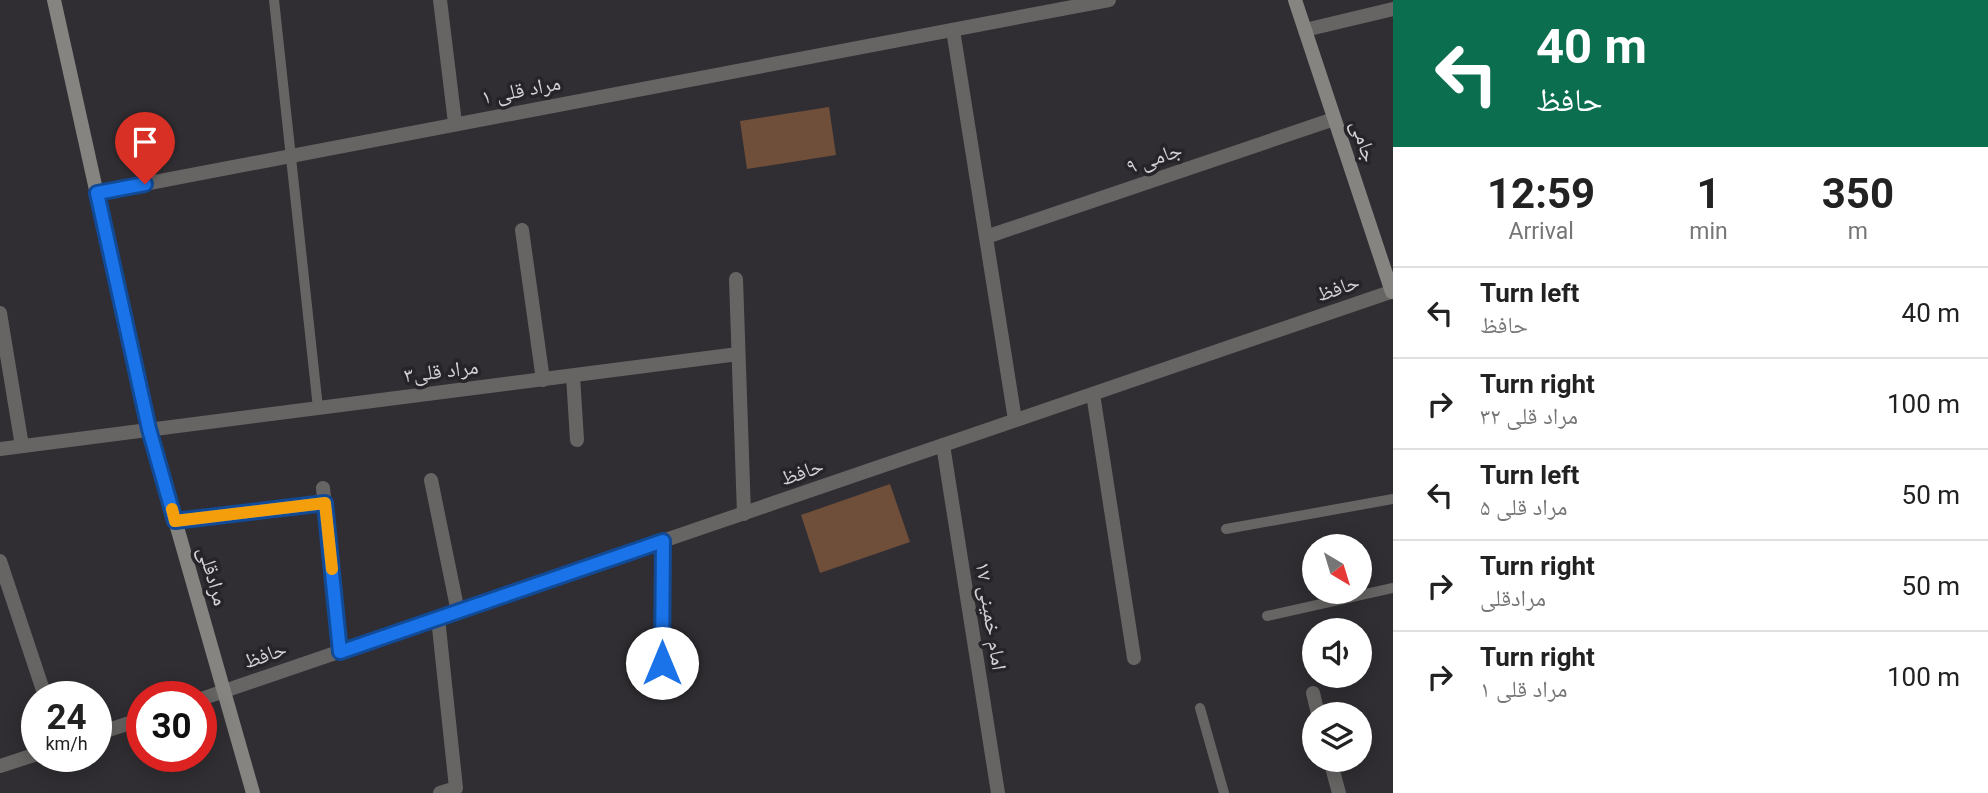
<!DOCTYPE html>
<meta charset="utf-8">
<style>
:root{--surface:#fff;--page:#f2f2f2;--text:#222;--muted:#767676;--line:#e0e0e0}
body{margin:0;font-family:Roboto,"Noto Naskh Arabic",sans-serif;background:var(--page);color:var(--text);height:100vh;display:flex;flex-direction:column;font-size:26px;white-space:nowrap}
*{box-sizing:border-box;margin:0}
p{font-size:23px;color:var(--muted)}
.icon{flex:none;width:38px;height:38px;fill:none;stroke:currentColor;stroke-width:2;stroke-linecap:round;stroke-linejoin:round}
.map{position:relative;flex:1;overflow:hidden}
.sheet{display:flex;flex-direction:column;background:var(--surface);width:595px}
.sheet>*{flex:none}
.top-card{background:#0b6e4f;color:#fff;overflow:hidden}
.needle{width:46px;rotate:142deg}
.fabs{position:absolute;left:1302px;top:534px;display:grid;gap:14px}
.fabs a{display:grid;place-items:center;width:70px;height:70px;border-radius:50%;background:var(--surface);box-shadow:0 4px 18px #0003;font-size:35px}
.speed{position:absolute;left:21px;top:681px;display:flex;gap:14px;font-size:35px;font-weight:700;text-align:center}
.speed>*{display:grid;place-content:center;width:91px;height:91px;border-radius:50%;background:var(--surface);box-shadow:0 4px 18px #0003;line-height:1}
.speed small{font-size:18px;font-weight:400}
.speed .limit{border:10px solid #d22;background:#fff;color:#111}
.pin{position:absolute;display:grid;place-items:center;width:60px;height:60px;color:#fff;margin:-72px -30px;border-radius:50% 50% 50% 0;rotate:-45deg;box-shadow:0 0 7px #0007}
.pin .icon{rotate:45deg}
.me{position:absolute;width:77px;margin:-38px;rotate:0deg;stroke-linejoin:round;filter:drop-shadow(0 0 5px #0008)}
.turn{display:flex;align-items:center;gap:24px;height:147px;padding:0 28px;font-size:32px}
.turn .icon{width:91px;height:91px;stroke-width:2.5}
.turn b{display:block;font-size:49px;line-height:60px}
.eta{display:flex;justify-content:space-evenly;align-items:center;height:119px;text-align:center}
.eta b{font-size:42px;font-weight:700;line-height:49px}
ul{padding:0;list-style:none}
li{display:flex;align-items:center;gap:21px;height:91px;padding:0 28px;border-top:2px solid var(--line)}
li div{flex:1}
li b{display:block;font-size:26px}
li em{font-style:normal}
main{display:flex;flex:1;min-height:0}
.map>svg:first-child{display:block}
.building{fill:#6f4e3a}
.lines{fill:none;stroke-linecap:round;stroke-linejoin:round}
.lane{stroke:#676564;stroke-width:10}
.street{stroke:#676564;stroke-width:14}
.secondary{stroke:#868481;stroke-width:14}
.route-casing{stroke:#114b97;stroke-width:18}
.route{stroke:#1a73e8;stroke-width:12}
.slow{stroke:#f59e0b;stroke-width:12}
.labels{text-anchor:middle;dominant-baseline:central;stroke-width:7;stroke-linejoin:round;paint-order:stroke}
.street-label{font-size:21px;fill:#d3d2d5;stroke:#262428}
</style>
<main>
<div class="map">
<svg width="1393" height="793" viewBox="0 0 1393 793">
<rect width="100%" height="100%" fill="#302e32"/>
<!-- building -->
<g class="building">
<polygon points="829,107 836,155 747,169 740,121"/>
<polygon points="890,484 910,542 820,573 801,515"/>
</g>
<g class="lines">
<!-- lane -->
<g class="lane">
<polyline points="274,0 318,408"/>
<polyline points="1226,529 1393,499"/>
<polyline points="1267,616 1393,588"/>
<polyline points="1200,708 1224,793"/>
</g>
<!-- street -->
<g class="street">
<polyline points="440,0 455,123"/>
<polyline points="953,30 1015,420"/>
<polyline points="1305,30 1393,9"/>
<polyline points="97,193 1109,0"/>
<polyline points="522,230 543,380"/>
<polyline points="986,237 1334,119"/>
<polyline points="736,279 744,514"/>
<polyline points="0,313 22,446"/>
<polyline points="573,376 577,440"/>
<polyline points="1093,394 1134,658"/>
<polyline points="943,445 998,793"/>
<polyline points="0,449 738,354"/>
<polyline points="431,480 458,612"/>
<polyline points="323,488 340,652"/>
<polyline points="175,521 325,503"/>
<polyline points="0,561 45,696"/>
<polyline points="438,618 456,788 440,793"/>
<polyline points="662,687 663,541"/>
<polyline points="1313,693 1318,714"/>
<polyline points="201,699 1393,291"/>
<polyline points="96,734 142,719"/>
<polyline points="1330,760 1339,793"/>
<polyline points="0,766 37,754"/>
</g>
<!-- secondary -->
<g class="secondary">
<polyline points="54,0 149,429 253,793"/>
<polyline points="1295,0 1392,292"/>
</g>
</g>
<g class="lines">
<defs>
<polyline id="route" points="145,184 97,193 149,429 175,521 325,503 340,652 663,541 662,663"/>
</defs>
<!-- route casing -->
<use href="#route" class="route-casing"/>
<!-- route -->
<use href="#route" class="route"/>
<!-- slow -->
<polyline class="slow" points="172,509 175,521 325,503 332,569"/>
</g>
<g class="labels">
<!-- street labels -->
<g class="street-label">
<text transform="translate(521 90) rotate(-11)">مراد قلی ۱</text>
<text transform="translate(1364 141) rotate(72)">جامی</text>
<text transform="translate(1154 158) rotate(-19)">جامی ۹</text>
<text transform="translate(1338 288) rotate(-19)">حافظ</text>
<text transform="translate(441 371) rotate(-7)">مراد قلی۳</text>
<text transform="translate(802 472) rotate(-19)">حافظ</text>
<text transform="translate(213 576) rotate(74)">مرادقلی</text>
<text transform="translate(991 616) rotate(81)">امام خمینی ۱۷</text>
<text transform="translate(265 655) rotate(-19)">حافظ</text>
</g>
</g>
</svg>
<div class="fabs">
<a><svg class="needle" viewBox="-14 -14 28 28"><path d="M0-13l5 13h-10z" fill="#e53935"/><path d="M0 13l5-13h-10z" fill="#767676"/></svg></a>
<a><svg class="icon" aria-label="sound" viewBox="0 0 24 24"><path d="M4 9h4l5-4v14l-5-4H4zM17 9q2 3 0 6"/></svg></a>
<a><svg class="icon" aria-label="layers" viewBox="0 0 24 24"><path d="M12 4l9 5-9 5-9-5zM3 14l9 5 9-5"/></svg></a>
</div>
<div class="speed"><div>24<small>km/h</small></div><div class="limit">30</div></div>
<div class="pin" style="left:145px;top:184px;background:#d93025"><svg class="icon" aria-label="arrive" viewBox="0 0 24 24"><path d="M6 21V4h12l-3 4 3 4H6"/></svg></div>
<svg class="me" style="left:662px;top:663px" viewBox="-20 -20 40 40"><circle r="19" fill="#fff"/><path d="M0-13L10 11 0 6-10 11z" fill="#1a73e8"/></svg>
</div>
<section class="sheet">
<div class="top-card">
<div class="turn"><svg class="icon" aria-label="left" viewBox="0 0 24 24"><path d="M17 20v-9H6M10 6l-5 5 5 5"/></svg><div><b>40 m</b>حافظ</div></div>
</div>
<div class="eta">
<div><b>12:59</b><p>Arrival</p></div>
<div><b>1</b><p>min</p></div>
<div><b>350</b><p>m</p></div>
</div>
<ul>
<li><svg class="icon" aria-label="left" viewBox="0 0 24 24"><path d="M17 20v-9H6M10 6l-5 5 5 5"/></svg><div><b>Turn left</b><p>حافظ</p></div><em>40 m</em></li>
<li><svg class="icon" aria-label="right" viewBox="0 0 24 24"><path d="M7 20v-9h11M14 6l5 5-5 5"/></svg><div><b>Turn right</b><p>مراد قلی ۳۲</p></div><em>100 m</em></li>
<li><svg class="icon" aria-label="left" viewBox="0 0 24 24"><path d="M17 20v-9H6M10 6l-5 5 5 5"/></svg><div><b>Turn left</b><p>مراد قلی ۵</p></div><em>50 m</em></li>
<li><svg class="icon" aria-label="right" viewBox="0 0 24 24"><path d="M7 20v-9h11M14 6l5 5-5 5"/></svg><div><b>Turn right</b><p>مرادقلی</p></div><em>50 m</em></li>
<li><svg class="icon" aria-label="right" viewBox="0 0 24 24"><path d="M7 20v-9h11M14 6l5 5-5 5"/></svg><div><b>Turn right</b><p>مراد قلی ۱</p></div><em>100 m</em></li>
</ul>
</section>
</main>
